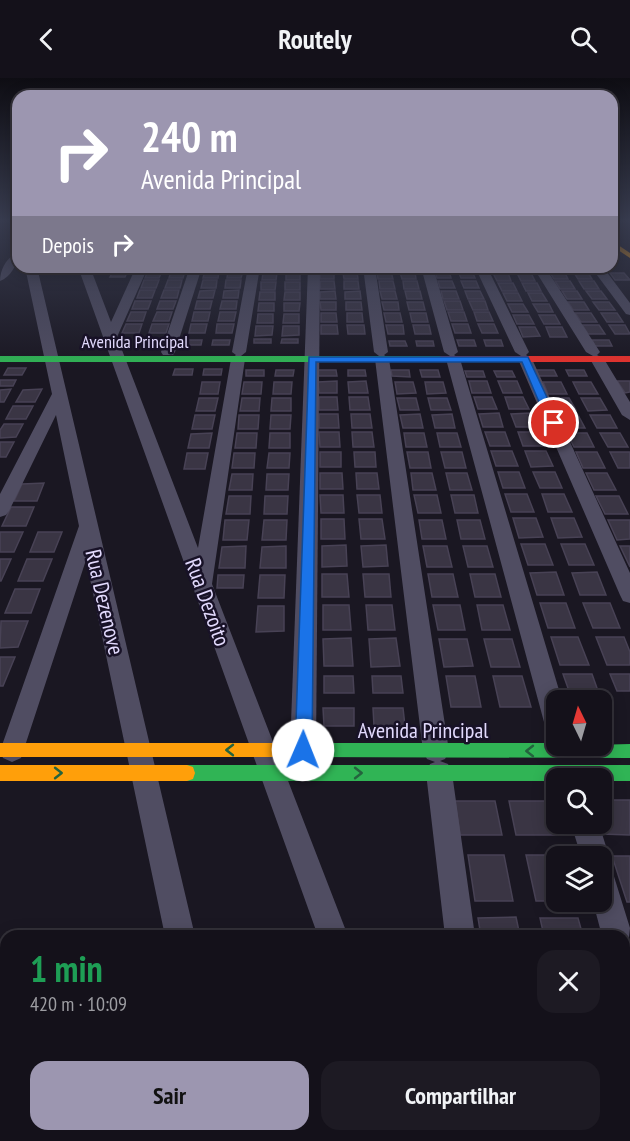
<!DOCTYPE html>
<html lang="pt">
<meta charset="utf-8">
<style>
:root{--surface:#14111a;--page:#1d1a23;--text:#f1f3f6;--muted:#9d9da2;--line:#333139;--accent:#9c96b0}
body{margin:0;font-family:"PT Sans Narrow",sans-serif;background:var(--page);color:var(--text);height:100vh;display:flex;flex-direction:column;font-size:22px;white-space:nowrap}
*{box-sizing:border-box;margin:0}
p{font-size:20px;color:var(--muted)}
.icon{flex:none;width:33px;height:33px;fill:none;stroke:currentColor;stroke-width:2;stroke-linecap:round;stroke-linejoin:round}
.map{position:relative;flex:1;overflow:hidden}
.drawer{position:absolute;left:0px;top:852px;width:630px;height:212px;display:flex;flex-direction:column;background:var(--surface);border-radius:18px 18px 0 0;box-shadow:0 3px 15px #0003,0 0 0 2px var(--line)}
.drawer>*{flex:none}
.banner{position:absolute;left:12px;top:12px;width:606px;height:183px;border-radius:18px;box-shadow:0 3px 15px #0003,0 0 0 2px var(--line);background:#9c96b0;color:#fff;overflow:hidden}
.needle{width:39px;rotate:355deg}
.controls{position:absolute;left:546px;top:612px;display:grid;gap:12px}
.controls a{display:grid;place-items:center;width:66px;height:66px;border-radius:12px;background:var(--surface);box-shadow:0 3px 15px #0003,0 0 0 2px var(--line);font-size:30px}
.pin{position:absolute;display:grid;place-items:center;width:51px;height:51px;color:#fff;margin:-26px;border:3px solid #fff;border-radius:50%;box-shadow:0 2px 6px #0007}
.me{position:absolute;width:66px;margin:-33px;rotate:1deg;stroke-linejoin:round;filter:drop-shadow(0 0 4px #0008)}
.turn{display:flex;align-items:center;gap:21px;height:126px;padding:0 30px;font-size:27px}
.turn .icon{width:78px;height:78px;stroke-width:2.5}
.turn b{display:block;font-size:42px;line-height:51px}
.then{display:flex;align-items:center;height:57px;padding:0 30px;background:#0003;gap:12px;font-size:22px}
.round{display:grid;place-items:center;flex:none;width:63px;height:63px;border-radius:18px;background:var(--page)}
.overview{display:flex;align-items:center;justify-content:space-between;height:102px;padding:0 30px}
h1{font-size:36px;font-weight:600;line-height:45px;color:#1e9e55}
.primary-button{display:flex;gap:12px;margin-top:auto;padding:12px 30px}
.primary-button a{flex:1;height:69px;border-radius:18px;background:var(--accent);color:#111;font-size:24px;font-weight:600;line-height:69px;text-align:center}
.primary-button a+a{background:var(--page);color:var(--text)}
header{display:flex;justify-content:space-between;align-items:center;height:78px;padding:0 30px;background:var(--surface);font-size:27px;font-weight:600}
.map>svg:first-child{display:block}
.building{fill:#3a3544;stroke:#484255;stroke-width:1.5}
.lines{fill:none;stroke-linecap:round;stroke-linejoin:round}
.street{fill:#504d62;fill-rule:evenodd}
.fast{fill:#30b455;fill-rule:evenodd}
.slow{fill:#ff9f0a;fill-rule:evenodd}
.jam{fill:#e5322d;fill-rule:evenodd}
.oneway{stroke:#24633e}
.route{fill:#1a73e8;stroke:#114b97;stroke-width:1.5}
.labels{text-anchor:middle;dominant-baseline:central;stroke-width:5;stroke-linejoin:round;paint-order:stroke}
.far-street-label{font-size:18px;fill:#e2dafd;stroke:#181227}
.street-label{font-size:22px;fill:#e2dafd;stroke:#181227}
</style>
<header><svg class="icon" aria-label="back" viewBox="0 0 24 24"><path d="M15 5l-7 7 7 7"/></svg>Routely<svg class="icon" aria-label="search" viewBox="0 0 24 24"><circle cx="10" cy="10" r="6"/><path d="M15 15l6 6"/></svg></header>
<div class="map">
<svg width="630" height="1063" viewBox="0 0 630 1063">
<rect width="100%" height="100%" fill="#1a1722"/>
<!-- building -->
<g class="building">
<polygon points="114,192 128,192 125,199 110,199"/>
<polygon points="148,193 162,193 159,200 145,200"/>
<polygon points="171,193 185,193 183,200 169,200"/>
<polygon points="205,193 219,193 218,200 203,200"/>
<polygon points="228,193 243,193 241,200 227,200"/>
<polygon points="435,193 449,193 451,200 437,200"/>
<polygon points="458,193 472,193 475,200 461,200"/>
<polygon points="549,193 564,193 568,201 554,201"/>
<polygon points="573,193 587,193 592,201 578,201"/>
<rect x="320" y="194" width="14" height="7"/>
<polygon points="343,194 357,194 358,201 344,201"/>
<polygon points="377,194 391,194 393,201 378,201"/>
<polygon points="400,194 415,194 416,201 402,201"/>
<polygon points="263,195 277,195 276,202 262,202"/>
<rect x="286" y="195" width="14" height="7"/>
<polygon points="493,195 508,195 511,203 497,203"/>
<polygon points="517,195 531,195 535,203 521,203"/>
<polygon points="610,195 624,195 630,202 615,202"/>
<polygon points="144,202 159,202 156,210 141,210"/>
<polygon points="168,202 182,202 180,210 165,210"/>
<polygon points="203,202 217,202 216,210 201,210"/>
<polygon points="226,202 241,202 240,210 225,210"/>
<polygon points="320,203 334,203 335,211 320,211"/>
<polygon points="344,203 358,203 359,211 344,211"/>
<polygon points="379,203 393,203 395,211 380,211"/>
<polygon points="403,203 417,203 419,211 404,211"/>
<polygon points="438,203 452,203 455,210 440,210"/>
<polygon points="461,203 476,203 479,210 464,210"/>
<polygon points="555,203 570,203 575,211 560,211"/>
<polygon points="579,203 594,203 599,211 584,211"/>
<polygon points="261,204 276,204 275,212 261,212"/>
<rect x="285" y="204" width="15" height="8"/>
<polygon points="498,205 513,205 517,213 502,213"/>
<polygon points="522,205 537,205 541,213 526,213"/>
<polygon points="140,212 155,212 152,220 137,220"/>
<polygon points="164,212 179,212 177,220 161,220"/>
<polygon points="215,212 213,220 198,220 200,213"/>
<polygon points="239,212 238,220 223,220 224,213"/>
<polygon points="335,213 336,221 320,221 320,214"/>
<polygon points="360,213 361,221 345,221 345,214"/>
<polygon points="380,213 395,213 397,221 382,221"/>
<polygon points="405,213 420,213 422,221 407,221"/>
<polygon points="441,213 456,213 459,221 443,221"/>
<polygon points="465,213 480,213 484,221 468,221"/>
<polygon points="562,213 577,213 582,221 567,221"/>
<polygon points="586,213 601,213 607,221 592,221"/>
<polygon points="260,214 275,214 275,222 259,222"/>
<polygon points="285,214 300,214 300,222 284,222"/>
<polygon points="503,215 518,215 522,223 507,223"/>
<polygon points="528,215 542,215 547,223 532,223"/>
<polygon points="135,223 151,223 148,231 132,231"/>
<polygon points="160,223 176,223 173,231 157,231"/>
<polygon points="197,223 212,223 210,231 195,231"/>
<polygon points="222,223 237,223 236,231 220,231"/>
<polygon points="444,223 460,223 463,232 447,232"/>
<polygon points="469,223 485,223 488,232 473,232"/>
<polygon points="320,224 336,224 336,232 321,232"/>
<polygon points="346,224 361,224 362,232 346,232"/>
<polygon points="382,224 398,224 399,232 384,232"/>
<polygon points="407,224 423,224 425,232 409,232"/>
<polygon points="568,224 584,224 589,232 573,232"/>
<polygon points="593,224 609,224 615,232 599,232"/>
<polygon points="259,225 274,225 274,233 258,233"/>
<polygon points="284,225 300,225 299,233 284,233"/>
<polygon points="508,226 523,226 528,234 512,234"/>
<polygon points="533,226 549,226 553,234 538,234"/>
<polygon points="131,234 146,234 143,243 127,243"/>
<polygon points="157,234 172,234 169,243 153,243"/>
<polygon points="194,234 210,234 208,243 192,243"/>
<polygon points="220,234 236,234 234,243 218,243"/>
<polygon points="448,234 464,234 467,243 451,243"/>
<polygon points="474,234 489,234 493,243 477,243"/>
<polygon points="321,235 336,235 337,244 321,244"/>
<polygon points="347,235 362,235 363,244 347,244"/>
<polygon points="384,235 400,235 402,244 386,244"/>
<polygon points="410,235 426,235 428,244 412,244"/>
<polygon points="575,235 591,235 597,244 581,244"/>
<polygon points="601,235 617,235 623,244 607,244"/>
<polygon points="258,236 273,236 273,245 257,245"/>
<polygon points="284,236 299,236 299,245 283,245"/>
<polygon points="513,237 529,237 534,246 517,246"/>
<polygon points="539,237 555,237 560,246 544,246"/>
<polygon points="126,246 142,246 139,255 122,255"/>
<polygon points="152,246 169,246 166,255 149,255"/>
<polygon points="191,246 207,246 205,255 189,255"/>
<polygon points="217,246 234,246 232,255 216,255"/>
<polygon points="452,246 468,246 471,255 455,255"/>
<polygon points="478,246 494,246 498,255 482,255"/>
<polygon points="321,247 337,247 338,256 321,256"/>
<polygon points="347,247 364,247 365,256 348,256"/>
<polygon points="386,247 403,247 404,256 388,256"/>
<polygon points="413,247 429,247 431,256 415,256"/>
<polygon points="582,247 599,247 605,256 588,256"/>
<polygon points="609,247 625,247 630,256 615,256"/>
<polygon points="256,248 273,248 272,257 255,258"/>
<polygon points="283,248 299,248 299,257 282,258"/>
<polygon points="519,249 535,249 540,258 523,259"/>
<polygon points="546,249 562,249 567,259 550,259"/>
<polygon points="147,261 164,261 162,267 145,267"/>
<rect x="254" y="261" width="17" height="4"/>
<polygon points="282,261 298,261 298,265 281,265"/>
<polygon points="186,262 202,262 201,267 184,267"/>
<polygon points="213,262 230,262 229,267 212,267"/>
<polygon points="457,262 474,262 476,268 459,268"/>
<polygon points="484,262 501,262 503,268 486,268"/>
<polygon points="592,262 609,262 612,268 595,268"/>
<polygon points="389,263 405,263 407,268 390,268"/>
<polygon points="416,263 433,263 434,268 417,268"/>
<polygon points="8,290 26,290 22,297 4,297"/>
<polygon points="175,291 193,291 192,297 173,297"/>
<polygon points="204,291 222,291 221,297 203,297"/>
<rect x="246" y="292" width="18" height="6"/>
<polygon points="276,292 294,292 293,298 275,298"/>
<polygon points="318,292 336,292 337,298 318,298"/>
<polygon points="348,292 365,292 366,298 348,298"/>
<polygon points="391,292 409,292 410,299 392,298"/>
<polygon points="420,292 438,292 440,299 422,299"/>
<polygon points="536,292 554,292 557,298 539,298"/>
<polygon points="566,292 584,292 587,298 569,298"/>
<polygon points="465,293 483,293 485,299 467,299"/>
<polygon points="494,293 512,293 515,299 497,299"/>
<polygon points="0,302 16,302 13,308 0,308"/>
<polygon points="337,303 337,315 319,315 318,304"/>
<polygon points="366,303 368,315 349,315 348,304"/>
<polygon points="469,303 487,303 491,315 472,315"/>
<polygon points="498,303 517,303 522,315 503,315"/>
<polygon points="617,303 630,303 630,314 625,315"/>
<polygon points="202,304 220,304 218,316 200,316"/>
<polygon points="244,304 262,304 261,316 242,316"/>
<polygon points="274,304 292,304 291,316 273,316"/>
<polygon points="395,304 413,304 416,315 397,316"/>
<polygon points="425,304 443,304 446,315 427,316"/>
<polygon points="543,304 561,304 567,316 548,316"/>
<polygon points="573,304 591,304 598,316 579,316"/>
<polygon points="11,311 4,324 0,324 0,312"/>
<polygon points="42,311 35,324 16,324 23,312"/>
<polygon points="319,319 337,319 338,332 319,332"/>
<polygon points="349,319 368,319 370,332 350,332"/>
<polygon points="474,319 492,319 497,331 478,331"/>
<polygon points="505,319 523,319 529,331 509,331"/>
<polygon points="199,320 218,320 215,333 196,333"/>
<polygon points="242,320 260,320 259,333 240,333"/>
<polygon points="272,320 291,320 291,333 271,333"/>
<polygon points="397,320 416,320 419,332 400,332"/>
<polygon points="428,320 447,320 451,332 431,332"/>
<polygon points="550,320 569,320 576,332 556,333"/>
<polygon points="581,320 600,320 607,332 588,333"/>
<polygon points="13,328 33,328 26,341 6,341"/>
<polygon points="499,335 503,349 483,349 479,336"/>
<polygon points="530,335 536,349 516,349 511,336"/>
<polygon points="319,336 338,336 339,350 319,350"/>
<polygon points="351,336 370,336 372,350 352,350"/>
<polygon points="420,336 423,350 403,350 400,337"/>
<polygon points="452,336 455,350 435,350 432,337"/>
<polygon points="195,337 215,337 212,351 192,351"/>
<polygon points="239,337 259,337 258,351 238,351"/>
<polygon points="271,337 291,337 290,351 270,351"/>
<polygon points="558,337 578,337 585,350 565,350"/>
<polygon points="590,337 610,337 617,350 597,350"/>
<polygon points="4,346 23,346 16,359 0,360 0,352"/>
<polygon points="319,354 339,354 340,369 320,369"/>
<polygon points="352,354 372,354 374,369 353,369"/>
<polygon points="485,354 505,354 510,368 490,368"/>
<polygon points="518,354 538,354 544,368 523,368"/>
<polygon points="212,355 209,370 188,370 191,356"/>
<polygon points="237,355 257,355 256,370 235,370"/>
<polygon points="270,355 290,355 290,370 269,370"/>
<polygon points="404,355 424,355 427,369 406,369"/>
<polygon points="437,355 457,355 461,369 440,369"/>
<polygon points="567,355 587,355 594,369 574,369"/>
<polygon points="600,355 620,355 628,369 608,369"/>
<polygon points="0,364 14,364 6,379 0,379"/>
<polygon points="491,373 512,373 518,388 496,388"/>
<polygon points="525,373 546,373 553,388 531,389"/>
<rect x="320" y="374" width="21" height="15"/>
<polygon points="354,374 375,374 376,389 355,389"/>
<polygon points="407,374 428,374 431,390 410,390"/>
<polygon points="441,374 462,374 466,390 445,390"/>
<polygon points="576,374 597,374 605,390 583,390"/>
<polygon points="610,374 630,374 630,390 618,390"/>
<polygon points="187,375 208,375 205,391 184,391"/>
<polygon points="234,375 255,375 254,390 232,390"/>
<polygon points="269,375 290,375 289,390 267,390"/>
<polygon points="498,394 519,394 525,410 503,410"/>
<polygon points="533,394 555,394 562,410 540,410"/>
<polygon points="320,395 342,395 343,411 320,411"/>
<polygon points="356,395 377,395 379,411 357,411"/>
<polygon points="411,395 432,395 436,412 413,412"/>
<polygon points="446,395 467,395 472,412 450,412"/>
<polygon points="586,395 607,395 616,412 594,412"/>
<polygon points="232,396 253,396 252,412 229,412"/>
<polygon points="267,396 289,396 288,412 266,412"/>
<polygon points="44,405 37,423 14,423 22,406"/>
<polygon points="505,416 527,416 534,434 511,434"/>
<polygon points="542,416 564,416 572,434 548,434"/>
<polygon points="320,417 343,417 344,435 321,435"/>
<polygon points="357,417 380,417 382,435 359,435"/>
<polygon points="414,417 437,417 441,435 418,435"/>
<polygon points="451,417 474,417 478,435 455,435"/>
<polygon points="229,418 251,418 250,436 226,436"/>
<polygon points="265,418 288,418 287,436 264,436"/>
<polygon points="596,418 619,418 628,436 605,436"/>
<polygon points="11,429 34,429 26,448 2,448"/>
<polygon points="513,440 536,440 543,459 519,460"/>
<polygon points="551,440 574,440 582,459 558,460"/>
<polygon points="321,441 344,441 345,461 321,461"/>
<polygon points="359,441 382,441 385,461 361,461"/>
<polygon points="225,442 249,442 247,462 223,462"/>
<polygon points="264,442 287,442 286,462 262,462"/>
<polygon points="419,442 442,442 446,461 422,461"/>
<polygon points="457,442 480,442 485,461 461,461"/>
<polygon points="608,442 630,442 630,461 617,462"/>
<polygon points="0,454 23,454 14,474 0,474"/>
<polygon points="38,454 62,454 54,474 30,474"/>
<polygon points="521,466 545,466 553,487 528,487"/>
<polygon points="561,466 585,466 594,487 569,487"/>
<polygon points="346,467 347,488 322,489 322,468"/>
<polygon points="386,467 388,488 363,489 361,468"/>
<polygon points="246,468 245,490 219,490 222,469"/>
<polygon points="286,468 286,490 260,490 262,469"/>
<polygon points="423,468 447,468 452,489 427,489"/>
<polygon points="463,468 487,468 493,489 468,489"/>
<polygon points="620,468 630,468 630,489"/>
<polygon points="0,481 11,481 1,503 0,503"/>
<polygon points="27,481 52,481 43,503 18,503"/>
<polygon points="556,494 564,517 537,517 530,495"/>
<polygon points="597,494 606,517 580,517 572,495"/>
<polygon points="322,496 347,496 349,519 322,519"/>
<polygon points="363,496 389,496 391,519 365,519"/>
<polygon points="428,496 453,496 458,519 432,519"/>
<polygon points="470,496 495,496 501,519 475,519"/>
<polygon points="218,497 244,497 243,510 217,510"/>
<polygon points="260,497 285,497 284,520 258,520"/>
<polygon points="15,511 40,511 31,535 5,535"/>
<polygon points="540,525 566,525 575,550 548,550"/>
<polygon points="583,525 610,525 620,550 593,550"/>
<polygon points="323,527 349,527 351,552 323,552"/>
<polygon points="366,527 392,527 395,552 368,552"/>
<polygon points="433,527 460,527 465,552 438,552"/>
<polygon points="477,527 503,527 510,552 482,552"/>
<polygon points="258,528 284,528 284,553 256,554"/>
<polygon points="1,543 28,543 18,569 0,570"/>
<polygon points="551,559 578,559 589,587 560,587"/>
<polygon points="596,559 624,559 630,574 630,587 607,587"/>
<polygon points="351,560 353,588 324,588 323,561"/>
<polygon points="396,560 400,588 371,589 369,561"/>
<polygon points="439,561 467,561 473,588 444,589"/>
<polygon points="484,561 512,561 520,589 491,589"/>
<polygon points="0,579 15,579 3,608 0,608"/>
<polygon points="563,596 592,596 598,613 569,613"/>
<polygon points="610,596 630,596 630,613 617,613"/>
<polygon points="324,598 353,598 354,615 324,615"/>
<polygon points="372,598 401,598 403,615 373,615"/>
<polygon points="446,598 475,598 481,629 451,629"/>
<polygon points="493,598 522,598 531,629 500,629"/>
<polygon points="323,630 354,630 354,648 324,648"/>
<polygon points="373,630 403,630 405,648 374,648"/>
<polygon points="602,630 603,630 609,648 602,648"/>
<polygon points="602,722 630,722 630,757 601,756 597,746 602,746"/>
<polygon points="455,723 495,723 502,757 460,757"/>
<polygon points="509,723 549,723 558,757 516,757"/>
<polygon points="468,777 504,777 513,823 475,823"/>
<polygon points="526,777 562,777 556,778 556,823 536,823"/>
<polygon points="612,778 630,778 630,824 627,824"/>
<polygon points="516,839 520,858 481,858 478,840"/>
<polygon points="540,840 578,840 583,858 544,858"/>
<polygon points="624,1015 630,1038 630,1061 590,1062 589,1058 624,1058"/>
<polygon points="514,1058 560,1058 561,1061 514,1062"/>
</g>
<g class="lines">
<!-- street -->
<g class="street">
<path d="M18 174C18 186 11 199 0 203 0 191 7 179 18 174Z"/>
<polygon points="25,189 37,189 195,858 165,858 86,482 21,680 12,684 3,680 0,673 79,448 56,337 9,433 6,437 0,439 0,416 52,316"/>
<polygon points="78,189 90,189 111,244 136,189 148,189 117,259 198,470 231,281 236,277 232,274 248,189 260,189 246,274 241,278 245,281 212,506 348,858 318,858"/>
<polygon points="190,189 202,189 175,274 173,277 163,277 161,274"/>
<polygon points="308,189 320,189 316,672 312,680 303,684 294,680 290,672"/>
<polygon points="363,189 375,189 388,274 384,277 389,281 449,673 445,681 440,683 448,686 452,695 475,858 445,858 426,695 430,686 435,684 427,681 423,673 375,281 379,278 374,274"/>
<polygon points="421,189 433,189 458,274 454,277 460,281 562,622 556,622 556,655 547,652 544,644 446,281 450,278 444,274"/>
<polygon points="475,189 487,189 529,274 526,277 532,281 630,495 630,525 623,523 620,517 518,281 521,278 515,274"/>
<polygon points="533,189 545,189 600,274 597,277 604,281 630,324 630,342 622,337 590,281 593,278 586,274"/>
<polygon points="591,189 603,189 630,225 630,237 626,236"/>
<polygon points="571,746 599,746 609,778 604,788 612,792 630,850 628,868 630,869 630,919 624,916 624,858 602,858 593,824 602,824 602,778 581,778"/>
<polygon points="207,1058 243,1058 244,1063 208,1063"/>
<polygon points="389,1058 425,1058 427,1063 391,1063"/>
<rect x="467" y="1058" width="36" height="5"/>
</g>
<!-- fast -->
<g class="fast">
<polygon points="0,278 441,278 445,281 441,284 0,284"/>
<polygon points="306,665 556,665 556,668 630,666 630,680 306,679 300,677 298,672 300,667"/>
<polygon points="187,687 630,687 630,703 602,703 602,700 556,700 556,703 187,703 181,701 179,695 181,689"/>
</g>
<!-- slow -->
<g class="slow">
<polygon points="612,163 630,175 630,180 612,168"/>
<polygon points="0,665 306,665 312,667 314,672 312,677 306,679 0,679"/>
<polygon points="0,687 187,687 193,689 195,695 193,701 187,703 0,703"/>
</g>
<!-- jam -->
<polygon class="jam" points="630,278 630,284 441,284 437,281 441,278"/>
</g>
<!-- one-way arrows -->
<defs><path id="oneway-chevron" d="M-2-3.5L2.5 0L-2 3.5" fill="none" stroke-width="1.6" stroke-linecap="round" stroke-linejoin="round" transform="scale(1.5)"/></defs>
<g class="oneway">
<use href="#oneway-chevron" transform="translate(230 672) rotate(-180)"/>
<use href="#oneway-chevron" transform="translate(530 673) rotate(-180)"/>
<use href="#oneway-chevron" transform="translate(58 695)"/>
<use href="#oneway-chevron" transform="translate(358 695)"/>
</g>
<!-- sky -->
<linearGradient id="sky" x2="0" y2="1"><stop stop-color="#0e0d13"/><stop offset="0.49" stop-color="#383c4f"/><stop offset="1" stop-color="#383c4f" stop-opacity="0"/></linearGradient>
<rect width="630" height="290" fill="url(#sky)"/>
<!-- route -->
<polygon class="route" points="309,279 528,279 559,345 554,348 548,345 522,284 316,284 312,672 309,678 303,680 298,678 295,672"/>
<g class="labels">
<!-- far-street labels -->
<g class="far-street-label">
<text x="135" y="263">Avenida Principal</text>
</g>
<!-- street labels -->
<g class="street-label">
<text transform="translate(105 524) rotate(77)">Rua Dezenove</text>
<text transform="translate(208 524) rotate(70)">Rua Dezoito</text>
<text x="423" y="652">Avenida Principal</text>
</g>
</g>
</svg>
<div class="controls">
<a><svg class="needle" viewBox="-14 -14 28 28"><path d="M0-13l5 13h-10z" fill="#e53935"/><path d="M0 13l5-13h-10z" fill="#9d9da2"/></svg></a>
<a><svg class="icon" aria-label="search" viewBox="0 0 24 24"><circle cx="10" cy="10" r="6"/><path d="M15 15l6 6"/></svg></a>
<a><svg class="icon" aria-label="layers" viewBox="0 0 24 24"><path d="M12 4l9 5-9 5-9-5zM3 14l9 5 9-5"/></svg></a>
</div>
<div class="pin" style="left:554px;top:345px;background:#d93025"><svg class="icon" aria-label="arrive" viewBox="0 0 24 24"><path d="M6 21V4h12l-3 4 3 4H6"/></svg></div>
<svg class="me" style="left:303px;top:672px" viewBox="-20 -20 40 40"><circle r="19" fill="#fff"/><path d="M0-13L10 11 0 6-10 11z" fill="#1a73e8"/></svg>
<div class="banner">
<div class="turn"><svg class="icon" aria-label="right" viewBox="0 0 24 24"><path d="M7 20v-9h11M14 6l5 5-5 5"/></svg><div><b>240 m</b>Avenida Principal</div></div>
<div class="then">Depois<svg class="icon" aria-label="right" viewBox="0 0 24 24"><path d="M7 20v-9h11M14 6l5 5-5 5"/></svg></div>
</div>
<section class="drawer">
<div class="overview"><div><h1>1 min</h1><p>420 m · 10:09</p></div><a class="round"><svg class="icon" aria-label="close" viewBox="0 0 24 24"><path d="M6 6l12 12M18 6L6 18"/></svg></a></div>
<div class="primary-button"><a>Sair</a><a>Compartilhar</a></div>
</section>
</div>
